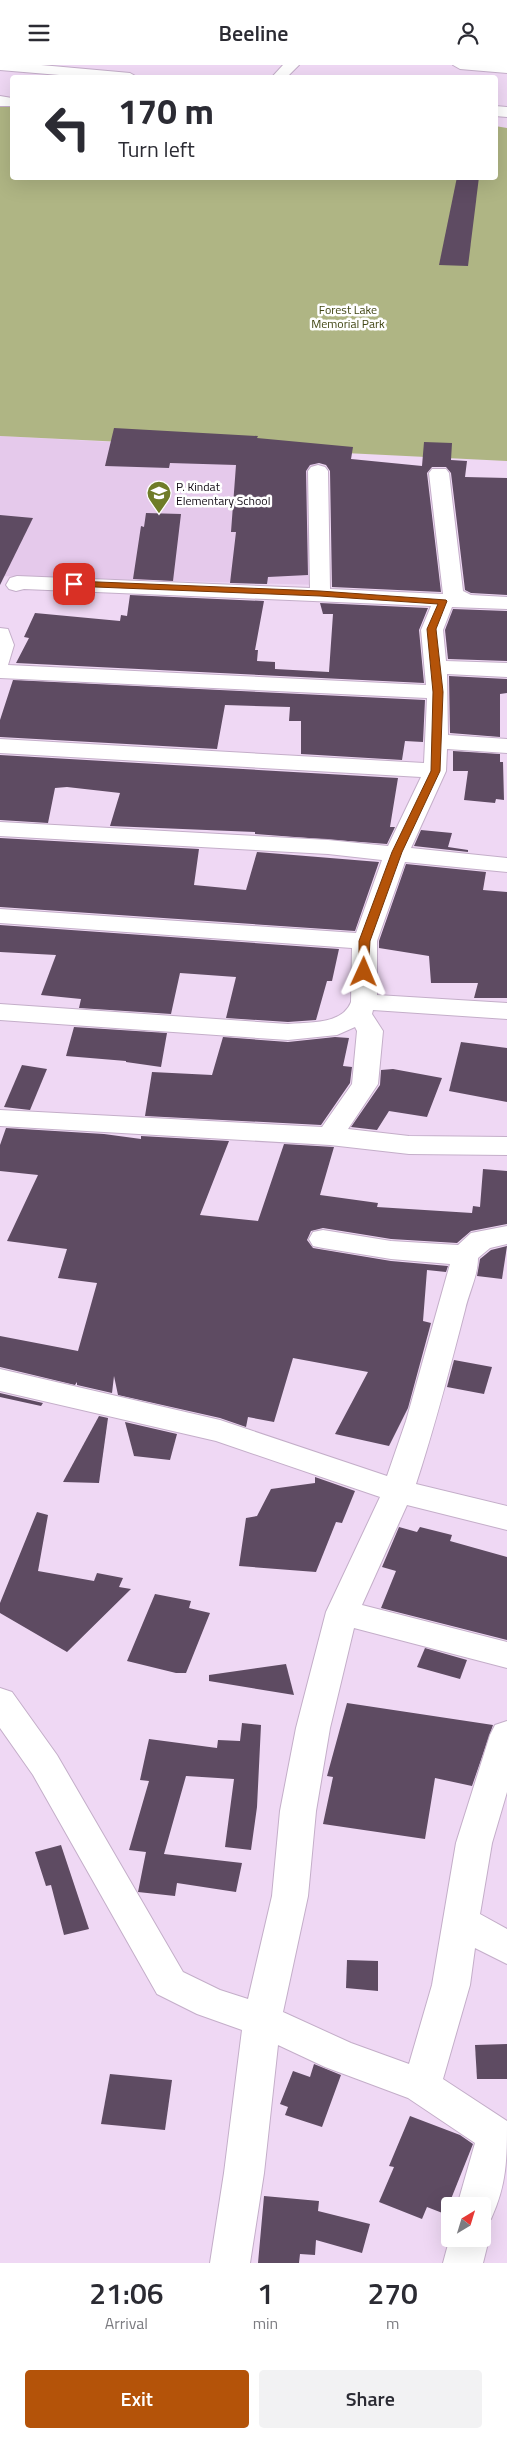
<!DOCTYPE html>
<style>
:root{--surface:#fff;--page:#f2f2f3;--text:#2b2b33;--muted:#7c7c81;--accent:#b45309}
body{margin:0;font-family:"Titillium Web",sans-serif;background:var(--page);color:var(--text);height:100vh;display:flex;flex-direction:column;font-size:19px;white-space:nowrap}
*{box-sizing:border-box;margin:0}
p{font-size:16px;color:var(--muted)}
.icon{flex:none;width:28px;height:28px;fill:none;stroke:currentColor;stroke-width:2;stroke-linecap:round;stroke-linejoin:round}
.map{position:relative;height:2198px;overflow:hidden}
.sheet{display:flex;flex-direction:column;background:var(--surface);flex:1}
.sheet>*{flex:none}
.banner{position:absolute;left:10px;top:10px;width:488px;height:105px;border-radius:5px;box-shadow:0 5px 20px #0002;background:#fff;color:var(--text);overflow:hidden}
.needle{width:32px;rotate:38deg}
.controls{position:absolute;left:441px;top:2132px;display:grid;gap:10px}
.controls a{display:grid;place-items:center;width:50px;height:50px;border-radius:5px;background:var(--surface);box-shadow:0 5px 20px #0002;font-size:25px}
.pin{position:absolute;display:grid;place-items:center;width:42px;height:42px;color:#fff;margin:-21px;border-radius:10px;box-shadow:0 2px 8px #0006}
.me{position:absolute;width:55px;margin:-28px;rotate:1deg;stroke-linejoin:round;filter:drop-shadow(0 0 4px #0008)}
.turn{display:flex;align-items:center;gap:18px;height:105px;padding:0 25px;font-size:22px}
.turn .icon{width:65px;height:65px;stroke-width:2.5}
.turn b{display:block;font-size:35px;line-height:42px}
.eta{display:flex;justify-content:space-evenly;align-items:center;height:85px;text-align:center}
.eta b{font-size:30px;font-weight:600;line-height:35px}
.action{display:flex;gap:10px;margin-top:auto;padding:10px 25px}
.action a{flex:1;height:58px;border-radius:5px;background:var(--accent);color:#fff;font-size:20px;font-weight:600;line-height:58px;text-align:center}
.action a+a{background:var(--page);color:var(--text)}
header{display:flex;justify-content:space-between;align-items:center;height:65px;padding:0 25px;background:var(--surface);font-size:22px;font-weight:600}
.map>svg:first-child{display:block}
.built{fill:#e5c9eb}
.green{fill:#afb584}
.building{fill:#5e4b62}
.lines{fill:none;stroke-linecap:round;stroke-linejoin:round}
.street-casing{stroke:#c4aec9;stroke-width:2}
.street{fill:#fff;fill-rule:evenodd}
.route{fill:#b45309;stroke:#753606}
.labels{text-anchor:middle;dominant-baseline:central;stroke-width:5;stroke-linejoin:round;paint-order:stroke}
.far-park-label{font-size:12px;fill:#424715;stroke:#fff}
.far-poi-label{font-size:12px;fill:#150d17;stroke:#fff;text-anchor:start}
</style>
<header><svg class="icon" aria-label="menu" viewBox="0 0 24 24"><path d="M4 6h16M4 12h16M4 18h16"/></svg>Beeline<svg class="icon" aria-label="person" viewBox="0 0 24 24"><circle cx="12" cy="8" r="4"/><path d="M4 21q1-7 8-7t8 7"/></svg></header>
<div class="map">
<svg width="507" height="2198" viewBox="0 0 507 2198">
<rect width="100%" height="100%" fill="#efd8f4"/>
<!-- built -->
<polygon class="built" points="0,371 316,388 320,520 0,511"/>
<!-- green -->
<polygon class="green" points="0,40 12,40 12,112 495,112 495,61 507,63 507,396 0,371"/>
<!-- building -->
<g class="building">
<polygon points="457,112 479,112 468,201 439,200"/>
<polygon points="114,363 258,371 257,373 353,382 351,394 422,401 424,377 452,378 451,395 467,396 465,412 507,413 507,530 471,528 465,525 451,408 446,402 432,402 427,408 441,527 332,522 330,406 326,400 319,398 310,400 306,406 308,510 268,512 267,519 230,518 236,467 231,467 236,400 170,398 169,403 105,401"/>
<polygon points="146,448 181,449 173,516 133,514 141,461 144,462"/>
<polygon points="0,450 33,453 0,520"/>
<polygon points="130,530 264,536 255,585 258,585 257,596 275,597 275,604 329,607 333,549 323,549 320,538 428,543 419,565 424,618 16,598 29,573 24,572 35,548 120,556 121,550 127,551"/>
<polygon points="453,544 507,546 507,596 448,594 445,565"/>
<polygon points="449,611 507,614 507,628 500,629 500,672 450,668"/>
<polygon points="13,615 425,635 423,677 405,676 402,695 301,689 301,656 289,656 290,642 225,640 217,684 0,672 0,655"/>
<polygon points="453,686 500,689 500,697 503,697 504,735 496,734 495,738 464,735 468,706 453,706"/>
<polygon points="0,690 398,713 390,762 395,762 387,779 255,769 255,767 110,761 120,728 67,722 55,723 48,758 0,755"/>
<polygon points="421,765 452,768 448,782 468,785 468,787 414,781"/>
<polygon points="0,773 199,784 194,820 246,825 257,787 379,797 355,866 0,842"/>
<polygon points="406,799 486,807 483,825 507,827 507,933 474,933 478,918 431,918 429,891 379,883 379,876"/>
<polygon points="0,860 339,884 332,916 327,916 316,955 288,957 226,953 236,912 180,908 171,949 79,943 81,934 41,930 56,890 0,887"/>
<polygon points="74,962 167,968 161,1002 126,997 126,996 66,991"/>
<polygon points="223,972 288,977 335,972 349,973 343,1001 352,1002 350,1018 321,1060 145,1051 152,1007 212,1010"/>
<polygon points="461,977 507,983 507,1037 449,1026"/>
<polygon points="22,1000 47,1004 30,1045 4,1042"/>
<polygon points="393,1004 442,1013 427,1052 389,1046 377,1065 351,1062 380,1020 381,1005"/>
<polygon points="6,1063 104,1069 141,1074 141,1071 229,1076 200,1150 258,1156 284,1079 334,1082 320,1130 378,1138 377,1142 472,1148 473,1141 480,1142 483,1104 507,1106 507,1159 471,1166 457,1178 391,1174 323,1163 311,1166 307,1175 313,1183 391,1196 448,1201 446,1207 427,1205 423,1256 431,1258 408,1343 389,1381 335,1369 368,1307 293,1293 274,1357 248,1352 246,1362 220,1353 118,1330 114,1311 112,1328 77,1320 77,1317 75,1320 0,1302 0,1271 78,1286 97,1218 58,1213 67,1184 7,1176 38,1110 0,1106 0,1080"/>
<polygon points="507,1181 502,1214 477,1211 480,1194 491,1185"/>
<polygon points="454,1295 492,1302 484,1329 447,1322"/>
<polygon points="0,1328 43,1338 41,1341 0,1332"/>
<polygon points="99,1351 108,1353 99,1418 63,1417"/>
<polygon points="125,1357 177,1369 170,1395 134,1391"/>
<polygon points="315,1412 355,1426 342,1458 336,1457 316,1507 239,1501 246,1453 257,1451 271,1424 315,1418"/>
<polygon points="37,1447 48,1450 38,1506 94,1516 97,1508 123,1513 119,1522 131,1524 67,1587 0,1548 0,1538"/>
<polygon points="399,1462 417,1467 420,1462 452,1470 450,1476 507,1492 507,1575 381,1543 396,1506 382,1502"/>
<polygon points="155,1529 191,1536 189,1543 210,1548 186,1608 176,1608 127,1596"/>
<polygon points="425,1583 467,1595 460,1614 417,1602"/>
<polygon points="286,1599 294,1630 209,1616 209,1610"/>
<polygon points="347,1638 493,1660 472,1721 435,1713 425,1774 323,1759 333,1712 327,1711"/>
<polygon points="242,1658 261,1660 257,1742 251,1785 225,1782 234,1714 186,1711 164,1789 242,1798 236,1827 177,1818 175,1831 138,1827 146,1787 129,1785 149,1716 140,1715 149,1674 217,1683 218,1675 240,1676"/>
<polygon points="61,1780 89,1864 64,1870 51,1820 46,1821 35,1787"/>
<polygon points="347,1895 378,1896 378,1926 346,1923"/>
<polygon points="507,1979 507,2014 477,2014 475,1980"/>
<polygon points="314,1999 341,2010 322,2062 285,2050 288,2042 280,2039 293,2006 310,2012"/>
<polygon points="110,2009 172,2015 165,2065 101,2059"/>
<polygon points="410,2051 460,2070 473,2079 445,2149 427,2142 422,2154 379,2137 394,2102 389,2101"/>
<polygon points="264,2131 319,2136 318,2146 370,2159 362,2188 316,2175 315,2190 300,2189 299,2198 258,2198"/>
</g>
<g class="lines">
<defs>
<g id="street">
<polygon points="0,0 41,0 130,8 137,12 83,12 0,5"/>
<polygon points="283,0 299,0 287,12 272,12"/>
<polygon points="453,0 507,0 507,8 460,4"/>
<polygon points="0,31 12,33 12,41 0,41"/>
<polygon points="495,41 507,42 507,52 495,51"/>
<path d="M318 400 325 402 328 406 330 524 443 529 429 408 432 404H446L449 408 463 526 471 530 507 532V544L452 542 443 565 446 596 507 598V612L447 609 448 670 507 674V688L447 684 446 706 411 783 507 793V807L405 797 377 876V930L507 938V954L373 945 372 949 383 966 378 1019 348 1064 409 1071 507 1072V1090L409 1089 330 1080 0 1061V1045L322 1062 352 1019 357 966 355 962 337 970 288 975 0 955V939L288 959C309 957 342 960 351 937L352 883 0 858V844L356 868 382 795 328 789 0 771V757L328 775 388 781 421 712 0 688V674L424 698 427 633 0 613V563L8 564 14 580 8 600 426 620 421 565 431 541 24 524 16 526 9 524 6 520 10 513 17 511 310 523 308 406 311 402Z"/>
<path d="M507 1161V1179L490 1183 478 1193C478 1211 469 1227 465 1245 450 1303 435 1361 416 1419L507 1441V1465L407 1440 362 1540 507 1577V1603L354 1563 330 1663 316 1746 308 1831 283 1947 351 1978 409 1999 432 1920 456 1778 490 1670 495 1660 507 1656V1727L492 1778 480 1849 507 1864V1899L475 1883 470 1920 443 2014 507 2056C507 2094 507 2119 491 2154L482 2157V2141H457L475 2078 408 2033 325 2002 278 1980 264 2108 250 2198H210L224 2108 242 1965 197 1949 157 1929 33 1710 0 1663V1623L12 1627 57 1690 183 1907 220 1925 248 1934 272 1831 280 1746 296 1663 326 1547 380 1432 216 1376 0 1326V1304L220 1355 387 1411 406 1356 450 1199 391 1194 323 1183 313 1181 309 1174 313 1167 323 1165 391 1176 458 1180 471 1168Z"/>
<polygon points="483,2161 489,2174 483,2198 443,2198 450,2172 450,2174 482,2174"/>
</g>
</defs>
<!-- street casing -->
<use href="#street" class="street-casing"/>
<!-- street -->
<use href="#street" class="street"/>
</g>
<!-- route -->
<polygon class="route" points="74,516 320,526 446,535 447,536 436,564 443,627 440,706 402,787 370,876 368,909 364,910 359,907 359,876 392,787 431,706 433,627 427,564 438,539 320,531 71,521 69,519"/>
<!-- icons -->
<defs>
<symbol id="school-pin" viewBox="-11 -11 22 30"><path d="M0 17L-7.5 6A9.5 9.5 0 1 1 7.5 6Z" fill="#6f7c28" stroke="#fff"/><path d="M0-5L7-2L0 1L-7-2ZM-4 1L0 2.5L4 1V4Q0 6-4 4Z" fill="#fff"/></symbol>
</defs>
<g fill-rule="evenodd">
<use href="#school-pin" x="145" y="414" width="28" height="38"/>
</g>
<g class="labels">
<!-- far-park labels -->
<g class="far-park-label">
<text x="348" y="244">Forest Lake<tspan x="348" dy="14">Memorial Park</tspan></text>
</g>
<!-- far-poi labels -->
<g class="far-poi-label">
<text x="176" y="421">P. Kindat<tspan x="176" dy="14">Elementary School</tspan></text>
</g>
</g>
</svg>
<div class="controls">
<a><svg class="needle" viewBox="-14 -14 28 28"><path d="M0-13l5 13h-10z" fill="#e53935"/><path d="M0 13l5-13h-10z" fill="#7c7c81"/></svg></a>
</div>
<div class="pin" style="left:74px;top:519px;background:#d93025"><svg class="icon" aria-label="arrive" viewBox="0 0 24 24"><path d="M6 21V4h12l-3 4 3 4H6"/></svg></div>
<svg class="me" style="left:364px;top:907px" viewBox="-20 -20 40 40"><path d="M0-17L14 15 0 8-14 15z" fill="#b45309" stroke="#fff" stroke-width="4"/></svg>
<div class="banner">
<div class="turn"><svg class="icon" aria-label="left" viewBox="0 0 24 24"><path d="M17 20v-9H6M10 6l-5 5 5 5"/></svg><div><b>170 m</b>Turn left</div></div>
</div>
</div>
<section class="sheet">
<div class="eta">
<div><b>21:06</b><p>Arrival</p></div>
<div><b>1</b><p>min</p></div>
<div><b>270</b><p>m</p></div>
</div>
<div class="action"><a>Exit</a><a>Share</a></div>
</section>
